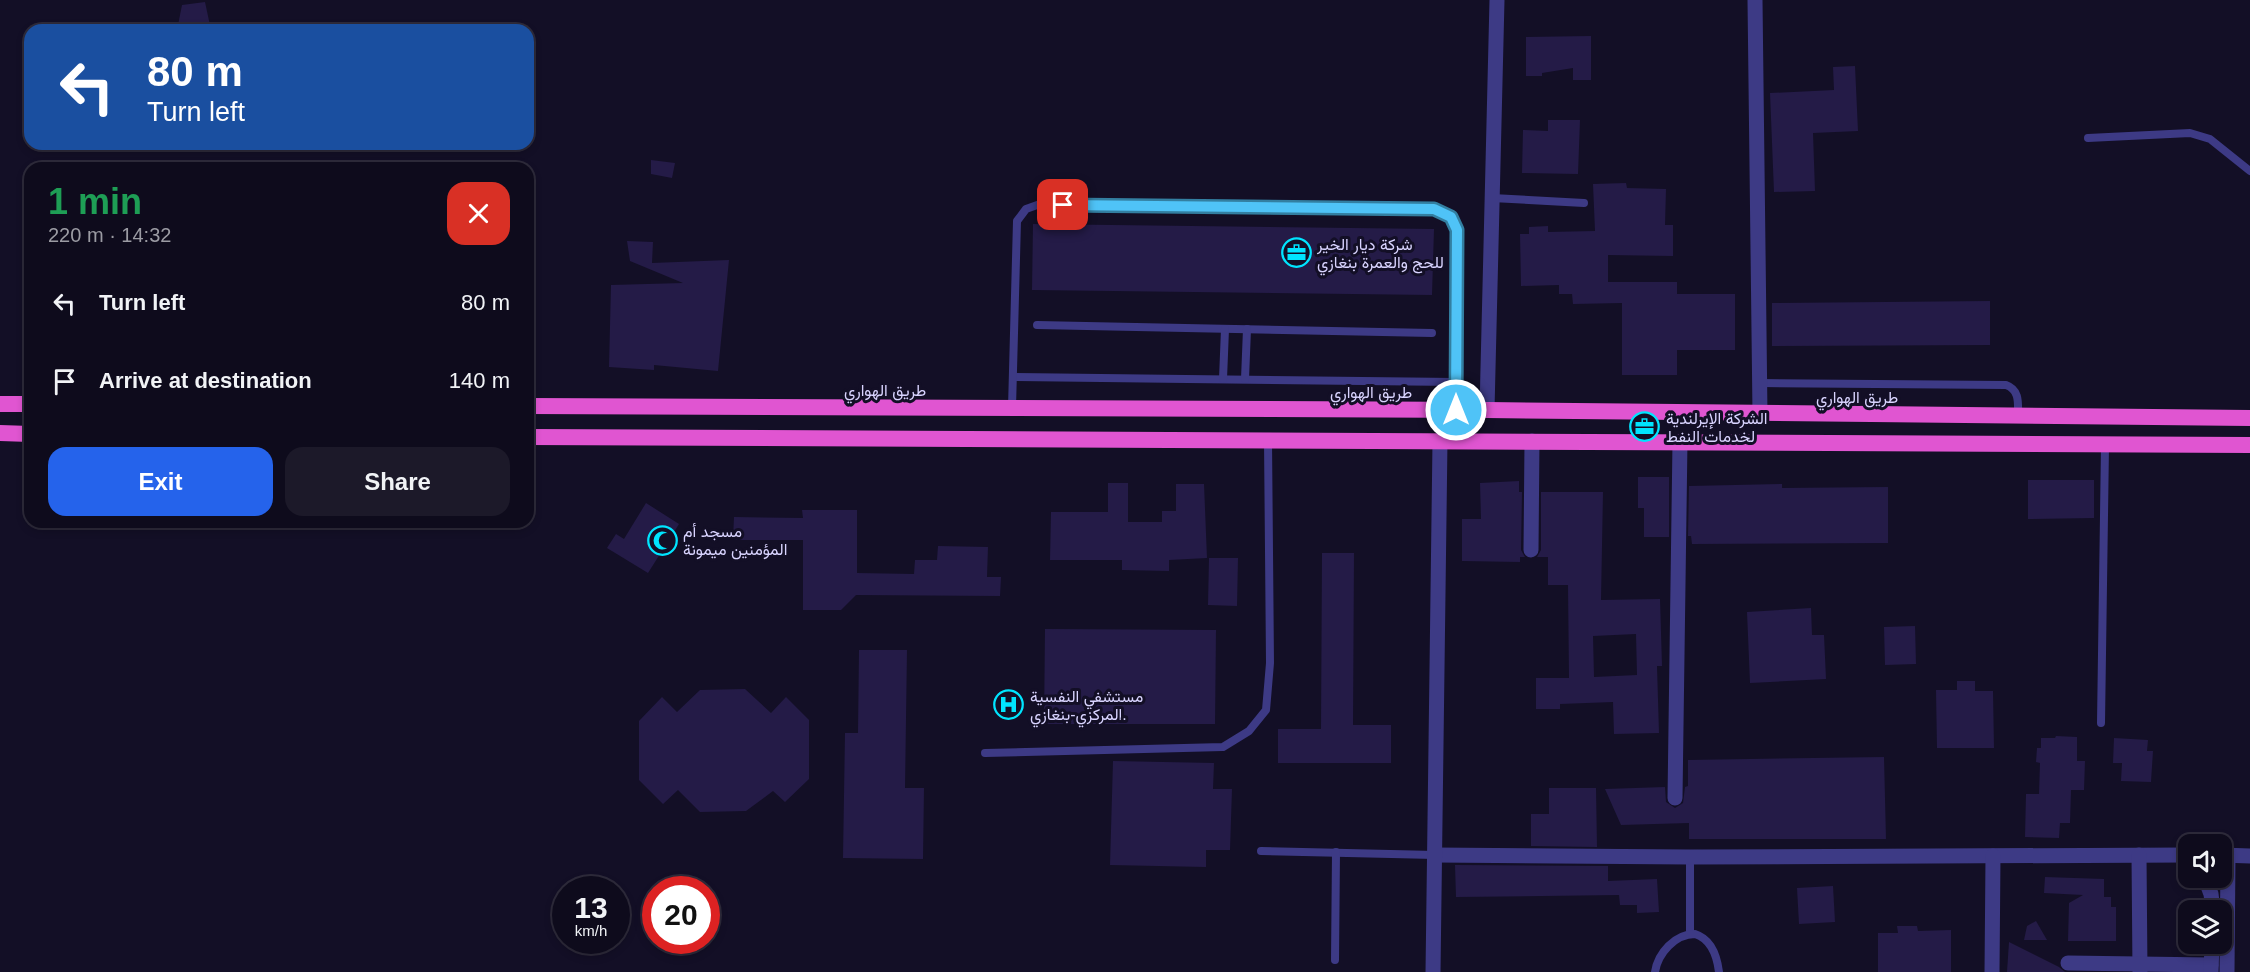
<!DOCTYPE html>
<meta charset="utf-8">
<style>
:root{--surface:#0e0b1c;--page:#1c1929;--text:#f1f3f6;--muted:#9b9ba3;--line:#2e2b3b;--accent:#2563eb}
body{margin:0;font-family:Arial,Vazirmatn,sans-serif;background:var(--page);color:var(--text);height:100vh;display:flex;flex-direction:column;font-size:22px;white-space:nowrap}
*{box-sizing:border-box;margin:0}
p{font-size:20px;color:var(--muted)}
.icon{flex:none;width:33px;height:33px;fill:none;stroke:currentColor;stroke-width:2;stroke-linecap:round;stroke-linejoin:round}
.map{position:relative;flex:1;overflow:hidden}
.side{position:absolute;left:24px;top:162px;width:510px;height:366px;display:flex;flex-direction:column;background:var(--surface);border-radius:18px;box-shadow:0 3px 9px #0003,0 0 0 2px var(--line)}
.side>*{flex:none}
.top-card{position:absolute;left:24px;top:24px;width:510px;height:126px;border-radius:18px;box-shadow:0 3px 9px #0003,0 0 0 2px var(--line);background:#1a4fa0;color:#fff;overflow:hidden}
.fabs{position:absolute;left:2178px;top:834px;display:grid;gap:12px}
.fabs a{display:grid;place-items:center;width:54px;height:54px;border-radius:12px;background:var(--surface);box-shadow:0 3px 9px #0003,0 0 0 2px var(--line);font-size:30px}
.speed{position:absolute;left:552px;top:876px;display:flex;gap:12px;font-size:30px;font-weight:700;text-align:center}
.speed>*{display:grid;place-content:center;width:78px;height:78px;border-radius:50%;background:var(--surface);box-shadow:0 3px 9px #0003,0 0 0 2px var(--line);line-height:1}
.speed small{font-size:15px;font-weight:400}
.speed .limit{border:9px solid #d22;background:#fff;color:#111}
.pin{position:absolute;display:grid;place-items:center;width:51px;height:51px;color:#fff;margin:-26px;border-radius:12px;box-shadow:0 3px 9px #0006}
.me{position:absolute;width:66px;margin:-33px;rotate:0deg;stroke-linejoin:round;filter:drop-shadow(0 0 4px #0008)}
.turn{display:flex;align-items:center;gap:21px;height:126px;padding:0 24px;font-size:27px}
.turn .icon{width:78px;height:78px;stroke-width:2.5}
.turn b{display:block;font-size:42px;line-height:51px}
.round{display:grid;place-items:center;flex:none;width:63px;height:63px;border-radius:18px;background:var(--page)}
.overview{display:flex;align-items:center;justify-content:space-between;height:102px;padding:0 24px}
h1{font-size:36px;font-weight:700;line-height:45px;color:#1e9e55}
.cta{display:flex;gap:12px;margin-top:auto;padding:12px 24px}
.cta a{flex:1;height:69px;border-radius:18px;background:var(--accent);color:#fff;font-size:24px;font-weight:700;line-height:69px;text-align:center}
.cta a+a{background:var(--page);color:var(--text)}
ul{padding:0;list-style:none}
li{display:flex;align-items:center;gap:18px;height:78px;padding:0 24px}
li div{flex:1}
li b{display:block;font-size:22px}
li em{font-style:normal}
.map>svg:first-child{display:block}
.building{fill:#241b47;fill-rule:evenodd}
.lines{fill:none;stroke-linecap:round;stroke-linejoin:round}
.service{stroke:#3d3a85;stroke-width:8}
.minor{stroke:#3d3a85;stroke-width:15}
.tertiary{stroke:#3d3a85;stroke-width:15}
.trunk{stroke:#e055d1;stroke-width:16}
.route-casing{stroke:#337fa1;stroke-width:15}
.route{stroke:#4fc3f7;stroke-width:10}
.labels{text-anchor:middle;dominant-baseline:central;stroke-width:6;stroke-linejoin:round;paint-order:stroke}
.poi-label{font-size:16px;fill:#d9d4ff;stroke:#130f26;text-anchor:start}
.street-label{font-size:16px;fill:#d9d4ff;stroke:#130f26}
</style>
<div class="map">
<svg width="2250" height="972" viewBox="0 0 2250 972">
<rect width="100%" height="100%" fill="#130f26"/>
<!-- building -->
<g class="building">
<polygon points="205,2 211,30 177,30 182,5"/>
<polygon points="1591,36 1591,80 1573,80 1573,68 1542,73 1542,76 1526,76 1526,37"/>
<polygon points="1855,66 1858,131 1813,133 1815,191 1774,192 1770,93 1834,90 1833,67"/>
<polygon points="1548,120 1580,120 1578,174 1522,173 1523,130 1548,131"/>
<polygon points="651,160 675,163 672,178 651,174"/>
<polygon points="1626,183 1627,188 1666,189 1665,225 1673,225 1673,256 1608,255 1608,282 1677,282 1677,294 1735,294 1735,350 1677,350 1677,375 1622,375 1622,303 1573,304 1572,294 1559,294 1559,285 1521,286 1520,234 1529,234 1529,227 1548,226 1548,232 1595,231 1593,184"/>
<polygon points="1033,224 1434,229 1432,295 1032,290"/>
<polygon points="627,241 653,242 652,263 729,260 718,371 654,365 654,370 609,367 611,285 683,283 630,261"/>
<polygon points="1990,301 1990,345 1772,346 1772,303"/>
<polygon points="1638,477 1669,477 1669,537 1644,537 1644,508 1638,508"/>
<polygon points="2028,480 2094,480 2094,518 2028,519"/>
<polygon points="1519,481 1519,492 1522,492 1521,550 1525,557 1520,557 1520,562 1462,561 1462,519 1481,519 1480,483"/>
<polygon points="1108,483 1128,483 1128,522 1162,522 1162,511 1176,511 1176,484 1204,484 1207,558 1169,560 1169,571 1122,570 1122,560 1050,560 1051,512 1108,512"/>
<polygon points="1782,484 1782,488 1888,487 1888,543 1692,544 1691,536 1688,536 1689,486"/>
<path d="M1541 492H1603L1601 600 1660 599 1662 666H1657L1659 733 1614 734 1613 702 1560 704V709H1536V678H1569L1568 585H1548V557H1537L1541 550ZM1636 634 1637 675 1594 677 1593 636Z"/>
<polygon points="646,503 679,524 648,573 607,548 616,534 624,539"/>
<polygon points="802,510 857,510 857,573 914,574 915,560 937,560 938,546 988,547 987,577 1001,577 1000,596 856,595 841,610 803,610 803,540 733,540 734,517 803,518"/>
<polygon points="1322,553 1354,553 1353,725 1391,725 1391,763 1278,763 1278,729 1321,729"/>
<polygon points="1209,558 1238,558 1237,606 1208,605"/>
<polygon points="1811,608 1812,635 1824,635 1826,679 1750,683 1747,612"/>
<polygon points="1915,626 1916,664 1885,665 1884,627"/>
<polygon points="1045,629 1216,630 1215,724 1044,724"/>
<polygon points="859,650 907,650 905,788 924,788 923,859 843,858 845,733 858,733"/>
<polygon points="1957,681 1975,681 1975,691 1993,691 1994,748 1937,748 1936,690 1957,690"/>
<polygon points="745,689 771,713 786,697 809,720 809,779 785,802 773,791 746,811 700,812 678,790 663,804 639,780 639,721 662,697 677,712 700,690"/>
<polygon points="2056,736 2077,737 2077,761 2085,761 2084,790 2071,790 2070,823 2060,823 2059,838 2025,837 2026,794 2039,794 2040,763 2036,762 2037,748 2041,748 2041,738 2055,738"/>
<polygon points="2114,738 2148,740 2147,751 2153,751 2151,782 2121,781 2122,763 2113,763"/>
<polygon points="1884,757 1886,839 1689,839 1689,823 1621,825 1605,789 1665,787 1666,802 1675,808 1683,803 1685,787 1688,786 1688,760"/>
<polygon points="1113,761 1214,763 1213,789 1232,789 1230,850 1206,850 1206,867 1110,865"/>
<polygon points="1549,788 1596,788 1597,847 1531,846 1531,814 1549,814"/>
<polygon points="1455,865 1608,866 1608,881 1657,879 1659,912 1637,913 1637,905 1620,905 1619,895 1456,897"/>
<polygon points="2045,877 2104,879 2104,897 2111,897 2111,907 2116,907 2116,941 2068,941 2069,903 2083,895 2044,893"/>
<polygon points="1833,886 1835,922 1799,924 1797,888"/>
<polygon points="2036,921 2047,940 2024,940 2027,926"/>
<polygon points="1897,926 1917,926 1918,931 1951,930 1951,972 1878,972 1878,933 1898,933"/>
<polygon points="2009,942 2059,967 2065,972 2007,972"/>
</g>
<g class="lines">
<!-- service -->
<g class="service">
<polyline points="2088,138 2190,133 2210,139 2250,171"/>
<polyline points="1492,198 1584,203"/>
<polyline points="1037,325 1432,333"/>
<polyline points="1013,377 1456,382"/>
<polyline points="1223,379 1225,329"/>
<polyline points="1245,379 1247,329"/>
<path d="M1760 383 2006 385C2020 390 2018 403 2018 416"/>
<polyline points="1012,408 1017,221 1026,209 1040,204 1434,209 1451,217 1457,229 1456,410"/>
<polyline points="2101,723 2105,446"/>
<polyline points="985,753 1223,747 1249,731 1266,710 1270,663 1268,440"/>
<polyline points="1261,851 1435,855"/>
<polyline points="1690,934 1690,857"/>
<polyline points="1335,960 1336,852"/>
<path d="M1655 972C1658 953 1675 934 1695 934 1711 939 1717 956 1719 972"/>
</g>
<!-- minor -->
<g class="minor">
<polyline points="1755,0 1760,414"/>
<polyline points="1487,410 1497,0"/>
<polyline points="1531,550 1532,441"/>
<polyline points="1675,798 1680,441"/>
<polyline points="1435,855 1690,857 2188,855"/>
<polyline points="2139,855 2140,972"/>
<polyline points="2222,855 2250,856"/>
<polyline points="2205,878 2211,894 2213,910"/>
<polyline points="2068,963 2211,965"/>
<polyline points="1992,972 1993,856"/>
<polyline points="2211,972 2212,944"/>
<polyline points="2227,972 2228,855"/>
</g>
<!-- tertiary -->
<polyline class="tertiary" points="1433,972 1440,441"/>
<!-- trunk -->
<g class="trunk">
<polyline points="0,404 30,404"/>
<polyline points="528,406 1487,410 2250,418"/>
<polyline points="0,433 30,434"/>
<polyline points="528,437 2250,445"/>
</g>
</g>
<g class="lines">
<defs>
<polyline id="route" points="1063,205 1434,209 1451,217 1457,230 1456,410"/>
</defs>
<!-- route casing -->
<use href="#route" class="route-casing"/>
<!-- route -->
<use href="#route" class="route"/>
</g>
<!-- icons -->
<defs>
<symbol id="office-ring" viewBox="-11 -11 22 22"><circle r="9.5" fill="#130f26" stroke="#00e5ff" stroke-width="1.5"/><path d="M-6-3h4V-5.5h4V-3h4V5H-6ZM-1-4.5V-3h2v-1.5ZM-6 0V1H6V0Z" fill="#00e5ff"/></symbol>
<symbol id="mosque-ring" viewBox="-11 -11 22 22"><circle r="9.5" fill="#130f26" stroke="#00e5ff" stroke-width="1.5"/><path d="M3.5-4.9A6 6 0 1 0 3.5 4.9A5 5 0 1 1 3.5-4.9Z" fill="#00e5ff"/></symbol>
<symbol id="hospital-ring" viewBox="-11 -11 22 22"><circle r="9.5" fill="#130f26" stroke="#00e5ff" stroke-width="1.5"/><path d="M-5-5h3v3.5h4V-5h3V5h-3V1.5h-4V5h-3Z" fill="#00e5ff"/></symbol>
</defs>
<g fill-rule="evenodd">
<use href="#office-ring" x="1280" y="236" width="33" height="33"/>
<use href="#office-ring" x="1628" y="410" width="33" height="33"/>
<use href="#mosque-ring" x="646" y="524" width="33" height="33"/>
<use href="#hospital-ring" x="992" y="688" width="33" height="33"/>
</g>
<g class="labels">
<!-- poi labels -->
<g class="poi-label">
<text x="1317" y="244">شركة ديار الخير<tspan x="1317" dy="18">للحج والعمرة بنغازي</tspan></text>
<text x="1666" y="418">الشركة الإيرلندية<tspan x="1666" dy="18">لخدمات النفط</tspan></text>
<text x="683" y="531">مسجد أم<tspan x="683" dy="18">المؤمنين ميمونة</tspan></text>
<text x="1030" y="696">مستشفي النفسية<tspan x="1030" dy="18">المركزي-بنغازي.</tspan></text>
</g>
<!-- street labels -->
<g class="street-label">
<text x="885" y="390">طريق الهواري</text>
<text x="1371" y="392">طريق الهواري</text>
<text x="1857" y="397">طريق الهواري</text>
</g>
</g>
</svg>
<div class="fabs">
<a><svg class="icon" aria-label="sound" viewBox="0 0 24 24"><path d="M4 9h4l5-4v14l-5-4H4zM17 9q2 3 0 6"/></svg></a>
<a><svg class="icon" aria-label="layers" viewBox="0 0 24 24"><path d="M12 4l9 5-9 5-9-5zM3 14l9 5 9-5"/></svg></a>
</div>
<div class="speed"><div>13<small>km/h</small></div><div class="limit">20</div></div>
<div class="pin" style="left:1063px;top:205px;background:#d93025"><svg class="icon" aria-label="arrive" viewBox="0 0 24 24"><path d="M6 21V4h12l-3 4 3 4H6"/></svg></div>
<svg class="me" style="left:1456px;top:410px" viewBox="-20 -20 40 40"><circle r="17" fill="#4fc3f7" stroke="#fff" stroke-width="3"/><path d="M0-11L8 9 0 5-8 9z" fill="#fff"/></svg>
<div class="top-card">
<div class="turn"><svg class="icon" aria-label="left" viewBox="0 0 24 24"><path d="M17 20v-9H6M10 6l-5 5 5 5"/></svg><div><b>80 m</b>Turn left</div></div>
</div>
<section class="side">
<div class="overview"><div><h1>1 min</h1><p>220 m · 14:32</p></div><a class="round" style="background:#d93025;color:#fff"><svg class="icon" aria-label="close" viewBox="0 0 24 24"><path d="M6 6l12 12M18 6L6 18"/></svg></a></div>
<ul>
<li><svg class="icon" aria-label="left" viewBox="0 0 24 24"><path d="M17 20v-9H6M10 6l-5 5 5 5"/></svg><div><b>Turn left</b></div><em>80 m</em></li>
<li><svg class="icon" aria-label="arrive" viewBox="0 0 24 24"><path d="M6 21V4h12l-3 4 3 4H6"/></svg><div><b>Arrive at destination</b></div><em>140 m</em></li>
</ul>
<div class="cta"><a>Exit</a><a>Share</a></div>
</section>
</div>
